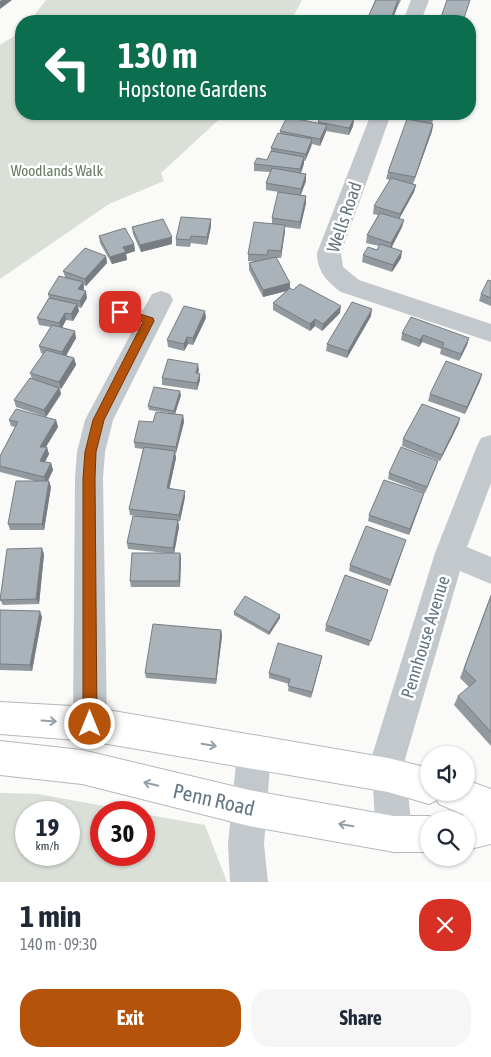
<!DOCTYPE html>
<meta charset="utf-8">
<style>
:root{--surface:#fff;--page:#f6f6f7;--text:#1f2937;--muted:#747a83;--accent:#b45309}
body{margin:0;font-family:"Asap Condensed",sans-serif;background:var(--page);color:var(--text);height:100vh;display:flex;flex-direction:column;font-size:19px;white-space:nowrap}
*{box-sizing:border-box;margin:0}
p{font-size:16px;color:var(--muted)}
.icon{flex:none;width:28px;height:28px;fill:none;stroke:currentColor;stroke-width:2;stroke-linecap:round;stroke-linejoin:round}
.map{position:relative;height:882px;overflow:hidden}
.sheet{display:flex;flex-direction:column;background:var(--surface);flex:1}
.sheet>*{flex:none}
.guide{position:absolute;left:15px;top:15px;width:461px;height:105px;border-radius:20px;box-shadow:0 1px 4px #0004;background:#0b6e4f;color:#fff;overflow:hidden}
.fabs{position:absolute;left:420px;top:746px;display:grid;gap:10px}
.fabs a{display:grid;place-items:center;width:55px;height:55px;border-radius:50%;background:var(--surface);box-shadow:0 1px 4px #0004;font-size:25px}
.speed{position:absolute;left:15px;top:801px;display:flex;gap:10px;font-size:25px;font-weight:700;text-align:center}
.speed>*{display:grid;place-content:center;width:65px;height:65px;border-radius:50%;background:var(--surface);box-shadow:0 1px 4px #0004;line-height:1}
.speed small{font-size:12px;font-weight:400}
.speed .limit{border:8px solid #d22;background:#fff;color:#111}
.pin{position:absolute;display:grid;place-items:center;width:42px;height:42px;color:#fff;margin:-21px;border-radius:10px;box-shadow:0 2px 8px #0006}
.me{position:absolute;width:55px;margin:-28px;rotate:0deg;stroke-linejoin:round;filter:drop-shadow(0 0 4px #0008)}
.turn{display:flex;align-items:center;gap:18px;height:105px;padding:0 20px;font-size:22px}
.turn .icon{width:65px;height:65px;stroke-width:2.5}
.turn b{display:block;font-size:35px;line-height:42px}
.round{display:grid;place-items:center;flex:none;width:52px;height:52px;border-radius:20px;background:var(--page)}
.head{display:flex;align-items:center;justify-content:space-between;height:85px;padding:0 20px}
h1{font-size:30px;font-weight:700;line-height:38px}
.button{display:flex;gap:10px;margin-top:auto;padding:10px 20px}
.button a{flex:1;height:58px;border-radius:20px;background:var(--accent);color:#fff;font-size:20px;font-weight:700;line-height:58px;text-align:center}
.button a+a{background:var(--page);color:var(--text)}
.map>svg:first-child{display:block}
.green{fill:#dadfd7;fill-rule:evenodd}
.lines{fill:none;stroke-linecap:round;stroke-linejoin:round}
.highway-casing{stroke:#b4b9bd;stroke-width:2}
.minor{fill:#c3c8cc;fill-rule:evenodd}
.highway{fill:#fff;fill-rule:evenodd}
.wall{fill:#929a9f}
.shaded-wall{fill:#777d82}
.building{fill:#aab3b9;stroke:#777d82}
.oneway{stroke:#939fa8}
.route{fill:#b45309;stroke:#753606}
.labels{text-anchor:middle;dominant-baseline:central;stroke-width:5;stroke-linejoin:round;paint-order:stroke}
.far-park-label{font-size:15px;fill:#687a64;stroke:#fff}
.street-label{font-size:18px;fill:#657683;stroke:#fff}
.near-street-label{font-size:21px;fill:#657683;stroke:#fff}
</style>
<div class="map">
<svg width="491" height="882" viewBox="0 0 491 882">
<rect width="100%" height="100%" fill="#fafaf8"/>
<!-- green -->
<g class="green">
<polygon points="46,0 302,0 291,21 30,21"/>
<polygon points="21,32 21,114 225,114 161,173 164,181 109,204 0,279 0,45"/>
<path d="M0 793 38 794 137 812H101V855H144V814L205 825 227 882H0ZM26 812H69V855H26Z"/>
</g>
<g class="lines">
<defs>
<g id="highway">
<polygon points="0,702 90,707 388,758 429,768 429,792 466,792 466,780 491,789 491,844 466,850 466,820 453,820 464,815 439,804 437,800 429,804 388,792 90,741 0,734"/>
<polygon points="0,741 82,750 249,790 394,816 429,816 439,820 429,820 429,852 394,852 249,826 82,784 0,775"/>
</g>
</defs>
<!-- highway casing -->
<use href="#highway" class="highway-casing"/>
<!-- minor -->
<g class="minor">
<polygon points="411,0 429,0 421,21 403,21"/>
<path d="M371 114H391L341 253 343 267 359 280 491 324V342L341 292C327 282 317 271 317 253Z"/>
<polygon points="161,291 170,294 173,300 113,420 105,452 103,478 107,724 102,736 90,741 78,736 73,724 75,478 77,452 85,420 135,326 111,318 108,312 111,306 120,303 143,310 152,294"/>
<polygon points="491,435 491,483 467,547 491,557 491,584 460,571 405,759 412,834 407,847 394,852 381,847 376,834 371,759 435,553 477,446 481,438"/>
<polygon points="254,736 266,741 271,753 264,844 268,882 230,882 228,844 237,753 242,741"/>
</g>
<!-- highway -->
<use href="#highway" class="highway"/>
</g>
<!-- wall -->
<g class="wall">
<polygon points="375,0 401,0 398,6 392,21 367,21 368,17"/>
<polygon points="329,114 352,114 350,119 354,119 353,126 349,135 326,131 320,146 312,144 311,147 305,161 304,161 300,173 306,181 301,195 306,196 306,203 300,229 285,227 281,258 276,258 290,283 290,289 340,313 322,331 315,326 310,331 273,310 273,303 287,291 263,297 249,270 249,263 256,262 248,261 248,254 272,223 272,218 279,192 266,190 266,183 270,172 254,171 254,164 267,160 271,151 271,148 280,134 280,131 318,124 318,122"/>
<polygon points="408,114 435,114 432,123 433,124 432,131 413,184 416,185 414,192 399,219 404,220 402,227 392,247 401,258 392,272 362,262 363,255 377,250 379,246 366,243 367,235 378,215 373,214 374,206 390,180 386,179 388,172 407,121"/>
<polygon points="211,226 207,245 191,243 190,247 176,246 176,239"/>
<polygon points="132,227 172,237 172,244 141,252 133,234"/>
<polygon points="99,236 134,244 135,251 126,254 127,260 112,264 100,243"/>
<polygon points="106,256 107,263 86,286 84,285 84,289 83,290 87,298 81,308 78,307 79,311 73,321 66,320 62,327 76,338 66,356 74,358 76,365 61,389 60,388 61,394 46,417 16,407 14,400 32,379 30,373 43,354 41,353 39,346 51,327 39,325 37,318 49,298 48,294 65,277 63,271"/>
<polygon points="491,281 491,306 479,301 481,294"/>
<polygon points="371,316 347,358 326,351 327,344"/>
<polygon points="206,318 193,345 188,344 184,351 168,347 167,340"/>
<polygon points="402,333 469,338 467,345 459,361 440,354 441,349 422,342 419,347 401,340"/>
<polygon points="199,370 198,373 200,374 200,380 197,390 162,385 162,378"/>
<polygon points="482,374 480,381 465,414 428,401 430,394"/>
<polygon points="181,395 175,414 183,415 184,422 176,453 175,453 176,458 169,489 185,497 180,521 178,521 179,527 174,553 180,553 181,559 180,587 131,587 130,581 166,553 128,549 127,543 149,518 130,515 129,509 143,449 135,448 134,442 169,413 149,410 148,406"/>
<polygon points="460,418 458,425 440,461 402,446 403,439"/>
<polygon points="9,420 56,420 58,427 46,447 49,454 45,462 51,463 53,470 48,481 51,487 44,530 10,530 8,524 35,481 0,472 0,456 15,427 11,426"/>
<polygon points="438,461 436,467 425,493 388,479 389,473"/>
<polygon points="424,493 409,535 368,521 369,515"/>
<polygon points="406,540 390,586 349,571 350,565"/>
<polygon points="44,554 39,604 3,605 0,600"/>
<polygon points="491,594 491,746 454,705 458,696 469,687 460,678"/>
<polygon points="386,596 369,646 325,631 326,625"/>
<polygon points="0,610 42,617 32,671 0,670"/>
<polygon points="234,612 280,618 269,635 234,615"/>
<polygon points="221,630 222,636 216,684 146,678 145,673"/>
<polygon points="322,656 311,698 288,691 289,684 269,678 269,673"/>
</g>
<!-- shaded-wall -->
<g class="shaded-wall">
<polygon points="1,0 12,0 0,9 0,1"/>
<polygon points="398,0 397,7 392,21 390,21"/>
<polygon points="350,114 352,114 351,116 347,125 348,118"/>
<polygon points="354,119 353,126 349,135 349,128"/>
<polygon points="433,124 432,131 413,184 415,177"/>
<polygon points="327,125 326,132 320,146 320,139"/>
<polygon points="312,139 311,147 305,161 306,154"/>
<polygon points="304,157 304,164 300,176 300,169"/>
<polygon points="306,174 306,181 300,196 301,189"/>
<polygon points="416,185 414,192 398,221 400,214"/>
<polygon points="306,196 306,203 300,229 300,222"/>
<polygon points="211,219 211,226 207,245 207,237"/>
<polygon points="404,220 402,227 390,250 391,243"/>
<polygon points="285,225 285,232 281,258 281,251"/>
<polygon points="172,237 172,244 141,252 140,245"/>
<polygon points="134,244 135,251 126,254 127,260 112,264 110,257 123,247"/>
<polygon points="402,251 401,258 392,272 393,265"/>
<polygon points="106,256 107,263 86,286 85,279"/>
<polygon points="83,282 84,289 80,296 78,289"/>
<polygon points="290,283 290,290 263,297 263,290"/>
<polygon points="86,291 87,298 81,308 80,301"/>
<polygon points="77,304 79,311 73,321 71,314"/>
<polygon points="341,306 340,313 322,331 323,324"/>
<polygon points="372,309 371,316 347,358 348,351"/>
<polygon points="205,311 206,318 193,345 193,338"/>
<polygon points="65,313 66,320 61,330 59,323"/>
<polygon points="315,319 315,326 310,331 310,324"/>
<polygon points="75,331 76,338 64,359 62,352"/>
<polygon points="423,335 422,342 419,347 420,340"/>
<polygon points="187,337 188,344 184,351 184,344"/>
<polygon points="469,338 467,345 459,361 461,354"/>
<polygon points="74,358 76,365 61,389 59,382"/>
<polygon points="198,364 199,370 196,380 196,373"/>
<polygon points="200,374 200,380 197,390 197,383"/>
<polygon points="482,374 480,381 465,414 467,407"/>
<polygon points="59,388 61,394 46,417 44,410"/>
<polygon points="180,391 181,395 175,414 174,411"/>
<polygon points="183,415 184,422 176,453 176,447"/>
<polygon points="460,418 458,425 440,461 442,455"/>
<polygon points="56,420 58,427 42,453 40,447"/>
<polygon points="47,447 49,454 42,467 40,461"/>
<polygon points="175,451 176,458 168,495 167,488"/>
<polygon points="438,461 436,467 425,493 427,487"/>
<polygon points="51,463 53,470 46,484 44,477"/>
<polygon points="49,481 51,487 44,530 42,524"/>
<polygon points="185,491 185,497 180,521 179,515"/>
<polygon points="424,493 422,500 409,535 410,529"/>
<polygon points="178,520 179,527 174,554 173,548"/>
<polygon points="406,540 404,546 390,586 391,580"/>
<polygon points="42,548 44,554 39,604 36,599"/>
<polygon points="180,553 181,559 180,587 179,581"/>
<polygon points="40,611 42,617 32,671 30,665"/>
<polygon points="280,615 280,618 269,635 269,632"/>
<polygon points="221,630 222,636 216,684 216,679"/>
<polygon points="322,656 321,661 311,698 312,692"/>
</g>
<!-- building -->
<g class="building">
<polygon points="376,0 398,0 390,21 368,17"/>
<polygon points="447,0 470,0 463,21 463,20 441,17"/>
<polygon points="441,17 463,20 463,21 439,21"/>
<polygon points="368,19 381,21 368,21"/>
<polygon points="322,114 350,114 348,118 354,119 349,128 318,122"/>
<polygon points="408,114 434,114 432,119"/>
<polygon points="287,117 327,125 320,139 280,131"/>
<polygon points="407,119 433,124 415,177 388,172"/>
<polygon points="278,133 312,139 306,154 271,148"/>
<polygon points="271,151 304,157 300,169 254,164 257,158 267,160"/>
<polygon points="272,168 306,174 301,189 266,183"/>
<polygon points="391,178 416,185 400,214 374,206"/>
<polygon points="278,192 306,196 300,222 272,218"/>
<polygon points="380,213 404,220 391,243 367,235"/>
<polygon points="181,217 211,219 207,237 191,236 190,240 176,239"/>
<polygon points="163,219 172,237 140,245 132,227"/>
<polygon points="254,222 285,225 281,251 268,250 267,255 248,254"/>
<polygon points="125,228 134,244 123,247 126,252 110,257 99,236"/>
<polygon points="380,244 402,251 393,265 363,255 368,247 377,250"/>
<polygon points="85,248 106,256 85,279 63,271"/>
<polygon points="276,257 290,283 263,290 249,263"/>
<polygon points="59,276 83,282 78,289 86,291 80,301 48,294"/>
<polygon points="488,280 491,281 491,298 481,294"/>
<polygon points="300,284 341,306 323,324 315,319 310,324 273,303 290,288 293,290"/>
<polygon points="49,298 77,304 71,314 65,313 59,323 37,318"/>
<polygon points="352,302 372,309 348,351 327,344"/>
<polygon points="184,306 205,311 193,338 187,337 184,344 167,340"/>
<polygon points="411,317 469,338 461,354 442,347 444,343 423,335 420,340 402,333"/>
<polygon points="52,325 75,331 62,352 39,346"/>
<polygon points="46,350 74,358 59,382 30,373"/>
<polygon points="168,359 198,364 196,373 200,374 197,383 162,378"/>
<polygon points="446,361 482,374 467,407 430,394"/>
<polygon points="30,378 59,388 44,410 14,400"/>
<polygon points="154,387 180,391 174,411 148,406"/>
<polygon points="422,404 460,418 442,455 403,439"/>
<polygon points="16,409 56,420 40,447 47,447 40,461 51,463 44,477 0,466 0,456 18,422 9,420"/>
<polygon points="156,412 183,415 176,447 134,442 139,421 153,422"/>
<polygon points="144,447 175,451 167,488 185,491 179,515 129,509"/>
<polygon points="401,447 438,461 427,487 389,473"/>
<polygon points="384,480 424,493 410,529 369,515"/>
<polygon points="16,481 49,481 42,524 8,524"/>
<polygon points="133,516 178,520 173,548 127,543"/>
<polygon points="366,526 406,540 391,580 350,565"/>
<polygon points="42,548 36,599 0,600 7,549"/>
<polygon points="132,553 180,553 179,581 130,581"/>
<polygon points="345,575 388,590 371,641 326,625"/>
<polygon points="245,596 280,615 269,632 234,612"/>
<polygon points="491,596 491,732 458,696 476,681 464,669"/>
<polygon points="0,610 40,611 30,665 0,664"/>
<polygon points="153,624 221,630 216,679 145,673"/>
<polygon points="278,643 322,656 312,692 288,686 290,679 269,673"/>
</g>
<!-- one-way arrows -->
<defs><path id="oneway-shaft" d="M-6 0H5M1.5-3L5.5 0L1.5 3" fill="none" stroke-width="1.6" stroke-linecap="round" stroke-linejoin="round" transform="scale(1.25)"/></defs>
<g class="oneway">
<use href="#oneway-shaft" transform="translate(49 721) rotate(4)"/>
<use href="#oneway-shaft" transform="translate(209 745) rotate(10)"/>
<use href="#oneway-shaft" transform="translate(151 784) rotate(-166)"/>
<use href="#oneway-shaft" transform="translate(346 825) rotate(-170)"/>
</g>
<!-- route -->
<polygon class="route" points="120,308 153,318 154,321 104,420 96,452 95,478 97,724 95,729 90,731 85,729 83,724 83,478 85,452 93,420 143,322 117,314 115,312"/>
<g class="labels">
<!-- far-park labels -->
<g class="far-park-label">
<text x="57" y="170">Woodlands Walk</text>
</g>
<!-- street labels -->
<g class="street-label">
<text transform="translate(344 217) rotate(-71)">Wells Road</text>
<text transform="translate(425 637) rotate(-73)">Pennhouse Avenue</text>
</g>
<!-- near-street labels -->
<g class="near-street-label">
<text transform="translate(214 799) rotate(13)">Penn Road</text>
</g>
</g>
</svg>
<div class="fabs">
<a><svg class="icon" aria-label="sound" viewBox="0 0 24 24"><path d="M4 9h4l5-4v14l-5-4H4zM17 9q2 3 0 6"/></svg></a>
<a><svg class="icon" aria-label="search" viewBox="0 0 24 24"><circle cx="10" cy="10" r="6"/><path d="M15 15l6 6"/></svg></a>
</div>
<div class="speed"><div>19<small>km/h</small></div><div class="limit">30</div></div>
<div class="pin" style="left:120px;top:312px;background:#d93025"><svg class="icon" aria-label="arrive" viewBox="0 0 24 24"><path d="M6 21V4h12l-3 4 3 4H6"/></svg></div>
<svg class="me" style="left:90px;top:724px" viewBox="-20 -20 40 40"><circle r="17" fill="#b45309" stroke="#fff" stroke-width="3"/><path d="M0-11L8 9 0 5-8 9z" fill="#fff"/></svg>
<div class="guide">
<div class="turn"><svg class="icon" aria-label="left" viewBox="0 0 24 24"><path d="M17 20v-9H6M10 6l-5 5 5 5"/></svg><div><b>130 m</b>Hopstone Gardens</div></div>
</div>
</div>
<section class="sheet">
<div class="head"><div><h1>1 min</h1><p>140 m · 09:30</p></div><a class="round" style="background:#d93025;color:#fff"><svg class="icon" aria-label="close" viewBox="0 0 24 24"><path d="M6 6l12 12M18 6L6 18"/></svg></a></div>
<div class="button"><a>Exit</a><a>Share</a></div>
</section>
